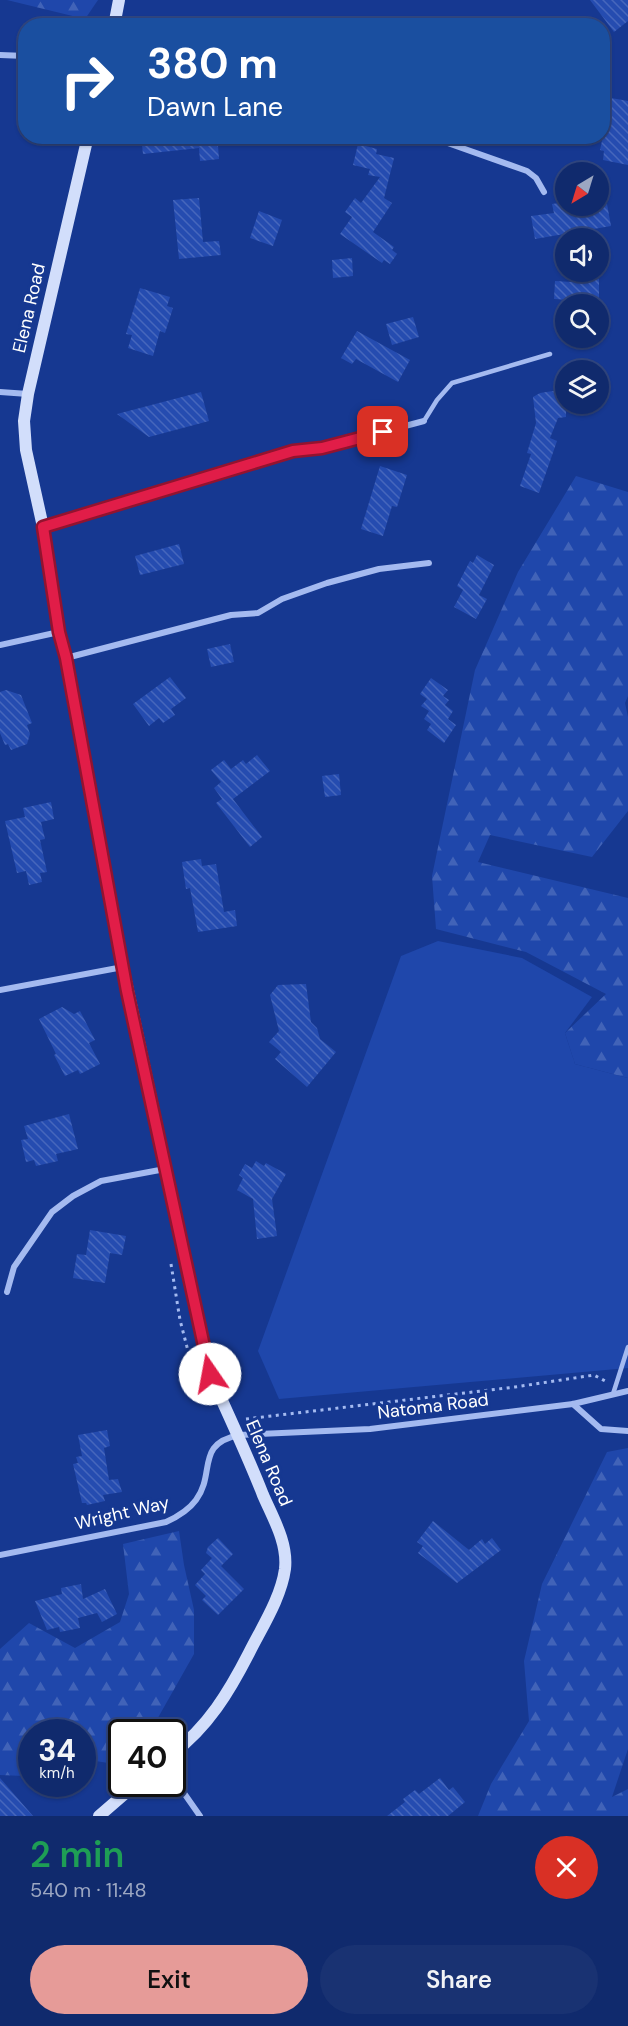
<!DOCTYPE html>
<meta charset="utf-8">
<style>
:root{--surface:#102a6d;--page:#193272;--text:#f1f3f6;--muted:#9ca7c2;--line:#304680;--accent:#e69b98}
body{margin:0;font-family:"DM Sans",sans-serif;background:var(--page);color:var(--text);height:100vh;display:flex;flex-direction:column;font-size:22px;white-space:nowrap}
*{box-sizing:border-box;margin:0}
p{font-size:20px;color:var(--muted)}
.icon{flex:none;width:33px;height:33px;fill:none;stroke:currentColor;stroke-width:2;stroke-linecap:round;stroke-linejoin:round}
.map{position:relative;height:1816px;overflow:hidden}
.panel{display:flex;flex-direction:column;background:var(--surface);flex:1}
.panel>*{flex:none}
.banner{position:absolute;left:18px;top:18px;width:592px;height:126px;border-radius:24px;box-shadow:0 2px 4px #0004,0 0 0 2px var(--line);background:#1a4fa0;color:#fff;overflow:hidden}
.needle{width:39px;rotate:218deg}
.controls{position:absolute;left:555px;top:162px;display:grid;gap:12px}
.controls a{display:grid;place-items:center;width:54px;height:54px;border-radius:50%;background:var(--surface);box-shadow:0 2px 4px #0004,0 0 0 2px var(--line);font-size:30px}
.speed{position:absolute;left:18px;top:1719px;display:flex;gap:12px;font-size:30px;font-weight:700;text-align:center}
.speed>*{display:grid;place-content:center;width:78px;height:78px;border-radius:50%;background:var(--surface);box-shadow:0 2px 4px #0004,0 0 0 2px var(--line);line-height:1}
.speed small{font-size:15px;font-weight:400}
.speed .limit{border:3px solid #111;border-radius:9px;background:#fff;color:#111}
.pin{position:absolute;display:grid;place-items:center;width:51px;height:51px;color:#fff;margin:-26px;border-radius:12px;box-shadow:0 3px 9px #0006}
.me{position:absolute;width:66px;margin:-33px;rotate:348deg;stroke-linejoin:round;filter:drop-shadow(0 0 4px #0008)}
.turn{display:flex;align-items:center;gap:21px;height:126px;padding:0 30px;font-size:27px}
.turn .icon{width:78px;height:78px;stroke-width:2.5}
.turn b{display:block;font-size:42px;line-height:51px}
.round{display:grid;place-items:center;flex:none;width:63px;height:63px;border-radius:32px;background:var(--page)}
.head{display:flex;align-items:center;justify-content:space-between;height:102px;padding:0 30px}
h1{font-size:36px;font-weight:600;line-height:45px;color:#1e9e55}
.primary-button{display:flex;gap:12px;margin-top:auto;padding:12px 30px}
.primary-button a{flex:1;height:69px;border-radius:36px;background:var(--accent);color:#111;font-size:24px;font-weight:600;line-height:69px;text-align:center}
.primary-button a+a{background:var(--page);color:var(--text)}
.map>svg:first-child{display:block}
.green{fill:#1f47ab}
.forest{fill:url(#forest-firs)}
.building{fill:url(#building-back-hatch)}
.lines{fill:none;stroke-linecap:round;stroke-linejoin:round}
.path{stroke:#a4baf0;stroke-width:3;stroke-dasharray:3 4.5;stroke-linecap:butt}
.lane{stroke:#a4baf0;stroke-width:4.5}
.street{stroke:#a4baf0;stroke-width:6}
.secondary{stroke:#d2defb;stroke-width:12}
.route-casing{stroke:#92132f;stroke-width:15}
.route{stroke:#e11d48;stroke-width:10}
.labels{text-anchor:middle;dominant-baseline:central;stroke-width:6;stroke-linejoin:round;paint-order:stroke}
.street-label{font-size:18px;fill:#fff;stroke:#163891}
</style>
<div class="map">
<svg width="628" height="1816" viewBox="0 0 628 1816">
<defs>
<pattern id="forest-firs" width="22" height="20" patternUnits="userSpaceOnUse" patternTransform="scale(1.5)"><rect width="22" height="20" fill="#1f47ab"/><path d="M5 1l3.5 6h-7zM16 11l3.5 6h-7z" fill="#4163b8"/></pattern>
<pattern id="building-back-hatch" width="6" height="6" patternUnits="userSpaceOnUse" patternTransform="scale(1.5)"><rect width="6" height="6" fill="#254cb0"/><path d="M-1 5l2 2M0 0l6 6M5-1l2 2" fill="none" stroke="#4667bc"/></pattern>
</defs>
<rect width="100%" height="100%" fill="#163891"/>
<!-- green -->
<polygon class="green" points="438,941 522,958 592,997 565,1033 575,1064 628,1078 628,1368 279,1399 258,1351 401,956"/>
<!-- forest -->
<g class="forest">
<polygon points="7,0 98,0 85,19"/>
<polygon points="576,476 628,492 628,696 625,703 628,717 628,811 592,857 490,835 478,862 628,898 628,1078 575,1064 565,1033 606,994 526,952 436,929 432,876 475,670 518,572"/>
<polygon points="628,1448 628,1749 612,1797 628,1789 628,1816 478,1816 491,1784 529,1721 524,1661 542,1584 607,1452"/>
<polygon points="179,1531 184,1565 194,1610 194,1654 151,1730 149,1732 122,1732 121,1765 83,1759 82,1732 32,1732 31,1771 24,1776 0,1775 0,1649 29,1623 75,1648 120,1622 129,1594 123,1544"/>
</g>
<!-- building -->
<g class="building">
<polygon points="590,0 628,0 628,21 614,32"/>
<polygon points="611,98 628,101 628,165 603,160 604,151 600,150 603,136 603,121 605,114 608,115"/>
<polygon points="141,136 229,136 230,145 218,146 219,159 200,161 199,148 143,154"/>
<polygon points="358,144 377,149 376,154 394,158 384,198 392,203 373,232 394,247 392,250 397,254 390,264 384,260 382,263 340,234 352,217 345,212 355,198 361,203 380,177 368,175 370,169 353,165"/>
<polygon points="199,198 203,242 219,241 221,255 179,259 173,200"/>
<polygon points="566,202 566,206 572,206 572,210 607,204 611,226 535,239 531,216 554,213 552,204"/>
<polygon points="259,211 282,220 273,246 250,238"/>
<polygon points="352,258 353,276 333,278 332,260"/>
<polygon points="572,277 599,279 599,301 595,301 594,304 571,304 571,300 554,299 555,281 572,282"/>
<polygon points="140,288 170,297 167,306 173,308 165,333 160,331 153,356 128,348 132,335 126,334"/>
<polygon points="413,317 419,337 392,345 386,324"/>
<polygon points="357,331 410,360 398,382 356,359 352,364 341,358"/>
<polygon points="566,389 566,417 558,418 550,438 557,441 539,493 520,486 531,454 527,453 536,423 533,397 540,393"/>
<polygon points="201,392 209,421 149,437 117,414"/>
<polygon points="380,466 407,475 397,507 392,506 383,536 361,529"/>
<polygon points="179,544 184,564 140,575 135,556"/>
<polygon points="477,555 494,565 479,595 487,599 476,619 454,607 463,590 457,586 470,561 473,563"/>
<polygon points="230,644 234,662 211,667 207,649"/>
<polygon points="170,677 186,698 171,709 175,715 163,723 159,718 149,726 133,704"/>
<polygon points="431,678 448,690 443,696 449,700 445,705 453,711 448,719 456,725 444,743 427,730 431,724 424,719 429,711 421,706 427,699 420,694"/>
<polygon points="6,690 21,695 32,723 27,725 30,734 27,744 11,750 8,744 5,745 0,733 0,692"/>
<polygon points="257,755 270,771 233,799 262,837 250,847 216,803 222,799 214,788 221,782 211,770 224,760 231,769 243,760 246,764"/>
<polygon points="339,774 341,795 325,797 322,776"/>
<polygon points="51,802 54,819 41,822 45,839 40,840 47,872 40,873 42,882 29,885 26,871 17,873 5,821 25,817 23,808"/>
<polygon points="201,859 202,866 216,864 224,912 235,910 237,926 198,932 190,888 186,889 182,862"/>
<polygon points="306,984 311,1022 317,1028 320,1039 336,1052 307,1087 275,1059 281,1052 269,1042 279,1031 270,995 278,985"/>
<polygon points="62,1007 74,1014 80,1011 95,1040 89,1043 100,1064 80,1074 78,1070 65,1076 54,1055 56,1054 39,1019"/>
<polygon points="69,1114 78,1149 56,1154 58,1161 36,1166 34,1160 26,1162 21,1140 28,1139 24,1126"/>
<polygon points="256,1161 264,1166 266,1163 286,1174 272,1199 277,1236 257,1239 253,1199 237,1190 243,1178 239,1175 245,1164 252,1168"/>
<polygon points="90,1230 126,1236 122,1255 110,1253 105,1283 73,1278 77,1254 86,1255"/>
<polygon points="107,1430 110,1446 104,1448 109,1480 118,1479 122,1492 103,1495 105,1501 87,1505 86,1503 82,1503 73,1464 78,1463 76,1457 82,1456 78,1435"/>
<polygon points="433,1521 469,1550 482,1539 485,1544 492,1538 501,1550 457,1583 418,1553 423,1546 417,1542"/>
<polygon points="218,1538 233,1554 221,1566 244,1589 218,1615 202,1600 206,1596 195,1585 205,1574 201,1570 212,1558 206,1553 208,1547"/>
<polygon points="81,1584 83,1599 105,1589 117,1614 102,1622 97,1613 78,1618 80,1628 60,1632 59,1627 47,1630 35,1601 62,1594 61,1588"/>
<polygon points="0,1778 33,1816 0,1816"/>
<polygon points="440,1778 449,1790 453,1787 465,1802 448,1816 387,1816 405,1802 403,1799 415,1790 419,1794"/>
</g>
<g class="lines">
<!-- path -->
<g class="path">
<polyline points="171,1264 180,1320 195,1378 203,1394"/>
<polyline points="246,1419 515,1387 594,1375 607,1382"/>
</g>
<!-- lane -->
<g class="lane">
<polyline points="424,421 437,400 452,383 550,354"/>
<polyline points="613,1394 628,1347"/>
</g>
<!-- street -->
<g class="street">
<polyline points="0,55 26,56"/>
<polyline points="428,136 527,171 536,178 544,192"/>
<polyline points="0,392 28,394"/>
<polyline points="43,527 293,451 322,448 424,421"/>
<polyline points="0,645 59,632"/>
<polyline points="66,658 231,615 258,613 282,599 327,583 379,569 429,563"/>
<polyline points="0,990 123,967"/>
<polyline points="7,1292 14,1267 52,1212 73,1196 101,1181 165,1169"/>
<polyline points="573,1404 601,1429 628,1431"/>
<path d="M0 1555 166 1522C177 1517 188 1511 196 1500 216 1473 195 1444 239 1435L370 1429 573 1404 628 1391"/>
<polyline points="172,1776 200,1816"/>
</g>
<!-- secondary -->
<g class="secondary">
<polyline points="114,26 119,0"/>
<path d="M88 136 28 394 24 421 26 450 43 527 59 632 66 658 123 967 210 1374C228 1414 247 1454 263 1495 273 1518 288 1543 285 1569 281 1598 262 1627 249 1653 229 1692 208 1727 172 1754"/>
<polyline points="99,1816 136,1784"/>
</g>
</g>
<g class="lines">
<defs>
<polyline id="route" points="210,1374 127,991 66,658 59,632 43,527 293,451 322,448 383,432"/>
</defs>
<!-- route casing -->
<use href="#route" class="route-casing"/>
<!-- route -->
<use href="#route" class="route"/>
</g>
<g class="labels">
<!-- street labels -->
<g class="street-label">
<text transform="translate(29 308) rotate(-77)">Elena Road</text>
<text transform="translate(433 1406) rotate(-7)">Natoma Road</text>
<text transform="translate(269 1463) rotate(67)">Elena Road</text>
<text transform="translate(122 1513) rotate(-13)">Wright Way</text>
</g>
</g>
</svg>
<div class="controls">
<a><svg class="needle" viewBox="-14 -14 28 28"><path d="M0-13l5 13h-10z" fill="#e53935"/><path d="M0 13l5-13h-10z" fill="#9ca7c2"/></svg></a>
<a><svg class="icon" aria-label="sound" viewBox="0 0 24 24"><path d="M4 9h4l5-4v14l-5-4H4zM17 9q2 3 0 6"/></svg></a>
<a><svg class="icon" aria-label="search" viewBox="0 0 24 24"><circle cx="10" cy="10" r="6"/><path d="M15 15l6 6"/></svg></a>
<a><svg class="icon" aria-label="layers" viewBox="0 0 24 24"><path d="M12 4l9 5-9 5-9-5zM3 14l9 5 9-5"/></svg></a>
</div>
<div class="speed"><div>34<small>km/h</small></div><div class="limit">40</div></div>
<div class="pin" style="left:383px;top:432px;background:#d93025"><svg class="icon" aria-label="arrive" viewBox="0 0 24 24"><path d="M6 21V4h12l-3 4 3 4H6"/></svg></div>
<svg class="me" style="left:210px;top:1374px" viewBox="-20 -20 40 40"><circle r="19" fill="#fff"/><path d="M0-13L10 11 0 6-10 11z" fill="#e11d48"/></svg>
<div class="banner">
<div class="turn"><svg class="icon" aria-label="right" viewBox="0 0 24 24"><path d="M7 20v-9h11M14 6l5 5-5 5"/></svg><div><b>380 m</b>Dawn Lane</div></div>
</div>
</div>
<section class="panel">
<div class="head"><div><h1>2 min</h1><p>540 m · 11:48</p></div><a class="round" style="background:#d93025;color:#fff"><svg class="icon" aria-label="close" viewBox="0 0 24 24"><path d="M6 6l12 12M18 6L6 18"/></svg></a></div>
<div class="primary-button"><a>Exit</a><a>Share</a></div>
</section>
